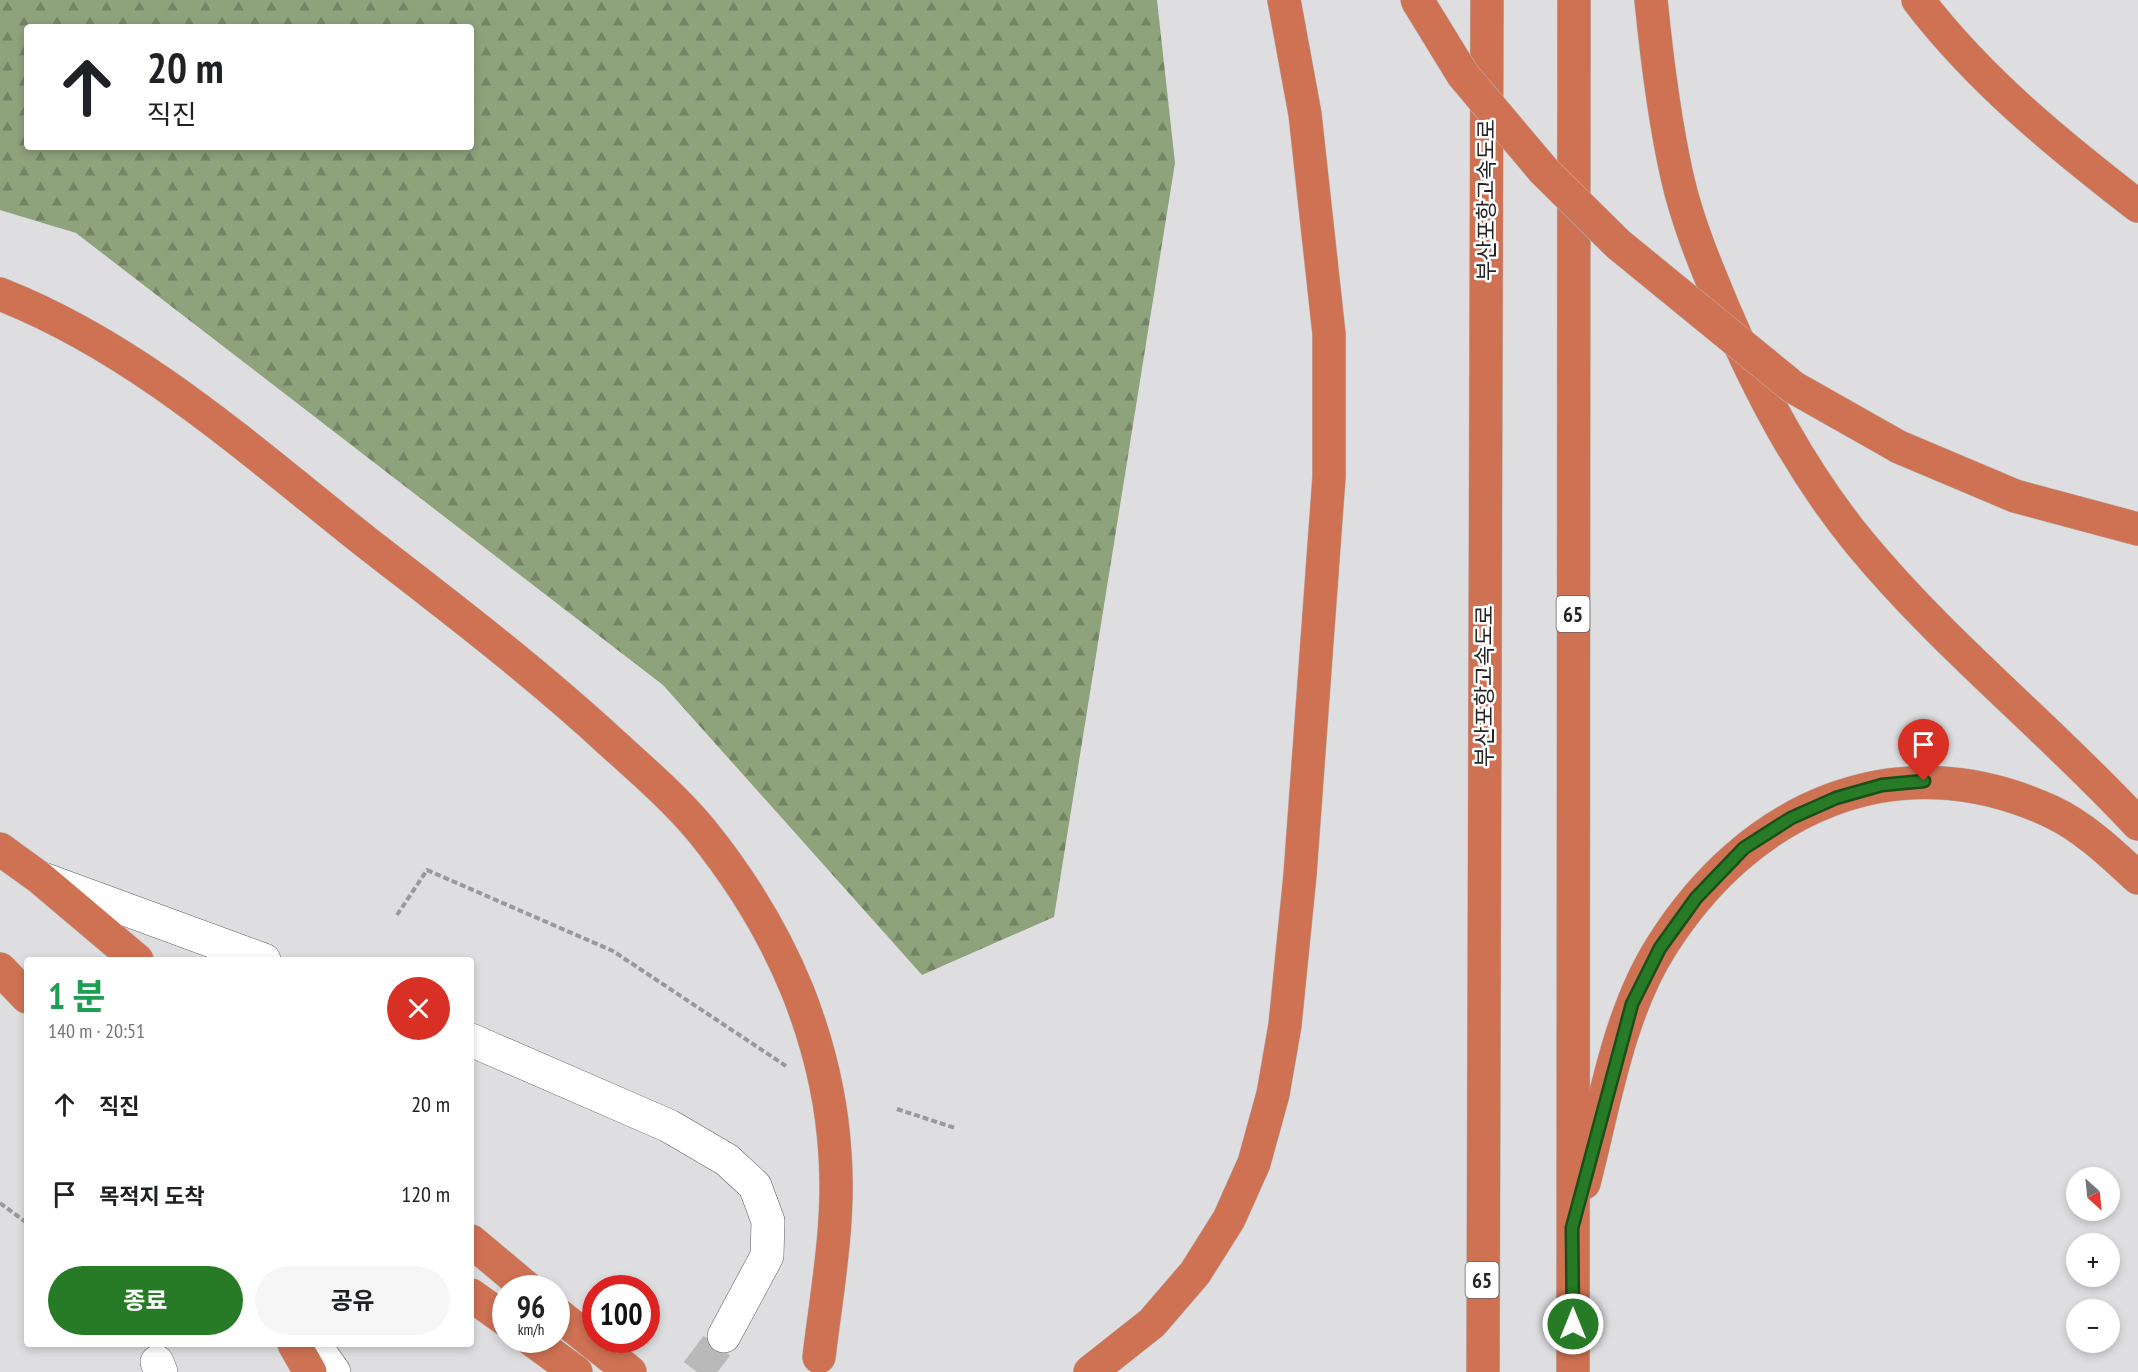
<!DOCTYPE html>
<html lang="ko">
<meta charset="utf-8">
<style>
:root{--surface:#fff;--page:#f6f6f6;--text:#202124;--muted:#757577;--accent:#277b26}
body{margin:0;font-family:"PT Sans Narrow","Noto Sans KR",sans-serif;background:var(--page);color:var(--text);height:100vh;display:flex;flex-direction:column;font-size:22px;white-space:nowrap}
*{box-sizing:border-box;margin:0}
p{font-size:20px;color:var(--muted)}
.icon{flex:none;width:33px;height:33px;fill:none;stroke:currentColor;stroke-width:2;stroke-linecap:round;stroke-linejoin:round}
.map{position:relative;flex:1;overflow:hidden}
.panel{position:absolute;left:24px;top:957px;width:450px;height:390px;display:flex;flex-direction:column;background:var(--surface);border-radius:6px;box-shadow:0 3px 9px #0003}
.panel>*{flex:none}
.hud{position:absolute;left:24px;top:24px;width:450px;height:126px;border-radius:6px;box-shadow:0 3px 9px #0003;background:#fff;color:var(--text);overflow:hidden}
.needle{width:39px;rotate:153deg}
.fabs{position:absolute;left:2066px;top:1167px;display:grid;gap:12px}
.fabs a{display:grid;place-items:center;width:54px;height:54px;border-radius:50%;background:var(--surface);box-shadow:0 3px 9px #0003;font-size:30px}
.speed{position:absolute;left:492px;top:1275px;display:flex;gap:12px;font-size:30px;font-weight:700;text-align:center}
.speed>*{display:grid;place-content:center;width:78px;height:78px;border-radius:50%;background:var(--surface);box-shadow:0 3px 9px #0003;line-height:1}
.speed small{font-size:15px;font-weight:400}
.speed .limit{border:9px solid #d22;background:#fff;color:#111}
.pin{position:absolute;display:grid;place-items:center;width:51px;height:51px;color:#fff;margin:-62px -26px;border-radius:50% 50% 50% 0;rotate:-45deg;box-shadow:0 0 6px #0007}
.pin .icon{rotate:45deg}
.me{position:absolute;width:66px;margin:-33px;rotate:0deg;stroke-linejoin:round;filter:drop-shadow(0 0 4px #0008)}
.turn{display:flex;align-items:center;gap:21px;height:126px;padding:0 24px;font-size:27px}
.turn .icon{width:78px;height:78px;stroke-width:2.5}
.turn b{display:block;font-size:42px;line-height:51px}
.round{display:grid;place-items:center;flex:none;width:63px;height:63px;border-radius:32px;background:var(--page)}
.summary{display:flex;align-items:center;justify-content:space-between;height:102px;padding:0 24px}
h1{font-size:36px;font-weight:700;line-height:45px;color:#1e9e55}
.button{display:flex;gap:12px;margin-top:auto;padding:12px 24px}
.button a{flex:1;height:69px;border-radius:36px;background:var(--accent);color:#fff;font-size:24px;font-weight:700;line-height:69px;text-align:center}
.button a+a{background:var(--page);color:var(--text)}
ul{padding:0;list-style:none}
li{display:flex;align-items:center;gap:18px;height:90px;padding:0 24px}
li div{flex:1}
li b{display:block;font-size:22px}
li em{font-style:normal}
.map>svg:first-child{display:block}
.forest{fill:url(#forest-firs);fill-rule:evenodd}
.lines{fill:none;stroke-linecap:round;stroke-linejoin:round}
.minor-tunnel{stroke:#b9b9ba;stroke-width:33;stroke-dasharray:33 16;stroke-linecap:butt}
.minor-casing{stroke:#5e5e5f;stroke-width:34}
.highway-casing{stroke:#b9b9b9;stroke-width:34}
.path{stroke:#99999a;stroke-width:4;stroke-dasharray:6 3;stroke-linecap:butt}
.minor{stroke:#fff;stroke-width:33}
.highway{stroke:#cf7253;stroke-width:33}
.highway-bridge-casing{stroke:#b9b9b9;stroke-width:34;stroke-linecap:butt}
.highway-bridge{stroke:#cf7253;stroke-width:33}
.route-casing{stroke:#195019;stroke-width:15}
.route{stroke:#277b26;stroke-width:10}
.labels{text-anchor:middle;dominant-baseline:central;stroke-width:5;stroke-linejoin:round;paint-order:stroke}
.shield{fill:#fff;stroke:#666;stroke-width:1.5}
.shield-label{font-size:21px;font-weight:bold;fill:#242424}
.street-label{font-size:22px;fill:#242424;stroke:#fff}
</style>
<div class="map">
<svg width="2138" height="1372" viewBox="0 0 2138 1372">
<defs>
<pattern id="forest-firs" width="22" height="20" patternUnits="userSpaceOnUse" patternTransform="scale(1.5)"><rect width="22" height="20" fill="#8ea27c"/><path d="M5 1l3.5 6h-7zM16 11l3.5 6h-7z" fill="#748465"/></pattern>
</defs>
<rect width="100%" height="100%" fill="#dedee0"/>
<!-- forest -->
<path class="forest" d="M0 0H1157L1175 163 1054 917 922 975 663 685 76 233 0 210ZM27 27H471V147H27Z"/>
<g class="lines">
<!-- minor-tunnel -->
<polyline class="minor-tunnel" points="697,1372 724,1336"/>
<defs>
<g id="minor">
<polyline points="43,879 264,960"/>
<polyline points="471,1040 669,1126 727,1160 755,1186 768,1221 767,1256 724,1336"/>
<polyline points="314,1344 334,1372"/>
<polyline points="157,1362 161,1372"/>
</g>
<g id="highway">
<path d="M1651 0C1657 60 1664 118 1677 176 1687 221 1705 264 1723 307 1759 391 1801 471 1859 542 1943 644 2048 727 2138 824"/>
<path d="M1918 0C1979 80 2059 145 2138 206"/>
<path d="M0 294C140 349 254 454 371 546 454 610 536 673 613 744 643 771 675 799 701 830 740 878 775 935 798 992 818 1043 832 1100 835 1155 840 1222 827 1290 819 1357"/>
<polyline points="1899,447 2015,496 2138,529"/>
<polyline points="0,849 40,878 137,960"/>
<polyline points="0,969 27,997"/>
<path d="M1584 1183C1604 1106 1618 1015 1661 947 1748 808 1896 739 2052 812 2084 827 2112 854 2138 878"/>
<polyline points="471,1241 527,1288"/>
<polyline points="471,1295 506,1320"/>
<polyline points="556,1313 630,1372"/>
<polyline points="532,1340 576,1372"/>
<polyline points="294,1344 310,1372"/>
<polyline points="1090,1372 1152,1323 1195,1273 1229,1219 1254,1163 1273,1094 1285,1025 1300,875 1329,477 1329,334 1305,114 1284,0"/>
<polyline points="1483,1372 1487,0"/>
<polyline points="1573,1372 1574,0"/>
</g>
</defs>
<!-- minor casing -->
<use href="#minor" class="minor-casing"/>
<!-- highway casing -->
<use href="#highway" class="highway-casing"/>
<!-- path -->
<g class="path">
<polyline points="397,915 427,870 613,951 786,1066"/>
<polyline points="897,1109 955,1128"/>
<polyline points="0,1203 27,1223"/>
</g>
<!-- minor -->
<use href="#minor" class="minor"/>
<!-- highway -->
<use href="#highway" class="highway"/>
<defs>
<polyline id="highway-bridge" points="1417,0 1463,75 1544,171 1618,244 1793,387 1899,447"/>
</defs>
<!-- highway-bridge casing -->
<use href="#highway-bridge" class="highway-bridge-casing"/>
<!-- highway-bridge -->
<use href="#highway-bridge" class="highway-bridge"/>
</g>
<g class="lines">
<defs>
<polyline id="route" points="1573,1324 1572,1228 1632,1004 1660,948 1696,898 1744,848 1791,818 1836,798 1882,785 1924,781"/>
</defs>
<!-- route casing -->
<use href="#route" class="route-casing"/>
<!-- route -->
<use href="#route" class="route"/>
</g>
<g class="labels">
<!-- shield labels -->
<g class="shield">
<rect x="1556.5" y="596" width="33" height="36" rx="4.5"/>
<rect x="1465.5" y="1262" width="33" height="36" rx="4.5"/>
</g>
<g class="shield-label">
<text x="1573" y="614">65</text>
<text x="1482" y="1280">65</text>
</g>
<!-- street labels -->
<g class="street-label">
<text transform="translate(1486 200) rotate(-90)">부산포항고속도로</text>
<text transform="translate(1484 686) rotate(-90)">부산포항고속도로</text>
</g>
</g>
</svg>
<div class="fabs">
<a><svg class="needle" viewBox="-14 -14 28 28"><path d="M0-13l5 13h-10z" fill="#e53935"/><path d="M0 13l5-13h-10z" fill="#757577"/></svg></a>
<a>+</a>
<a>−</a>
</div>
<div class="speed"><div>96<small>km/h</small></div><div class="limit">100</div></div>
<div class="pin" style="left:1924px;top:781px;background:#d93025"><svg class="icon" aria-label="arrive" viewBox="0 0 24 24"><path d="M6 21V4h12l-3 4 3 4H6"/></svg></div>
<svg class="me" style="left:1573px;top:1324px" viewBox="-20 -20 40 40"><circle r="17" fill="#277b26" stroke="#fff" stroke-width="3"/><path d="M0-11L8 9 0 5-8 9z" fill="#fff"/></svg>
<div class="hud">
<div class="turn"><svg class="icon" aria-label="ahead" viewBox="0 0 24 24"><path d="M12 20V5M6 11l6-6 6 6"/></svg><div><b>20 m</b>직진</div></div>
</div>
<section class="panel">
<div class="summary"><div><h1>1 분</h1><p>140 m · 20:51</p></div><a class="round" style="background:#d93025;color:#fff"><svg class="icon" aria-label="close" viewBox="0 0 24 24"><path d="M6 6l12 12M18 6L6 18"/></svg></a></div>
<ul>
<li><svg class="icon" aria-label="ahead" viewBox="0 0 24 24"><path d="M12 20V5M6 11l6-6 6 6"/></svg><div><b>직진</b></div><em>20 m</em></li>
<li><svg class="icon" aria-label="arrive" viewBox="0 0 24 24"><path d="M6 21V4h12l-3 4 3 4H6"/></svg><div><b>목적지 도착</b></div><em>120 m</em></li>
</ul>
<div class="button"><a>종료</a><a>공유</a></div>
</section>
</div>
